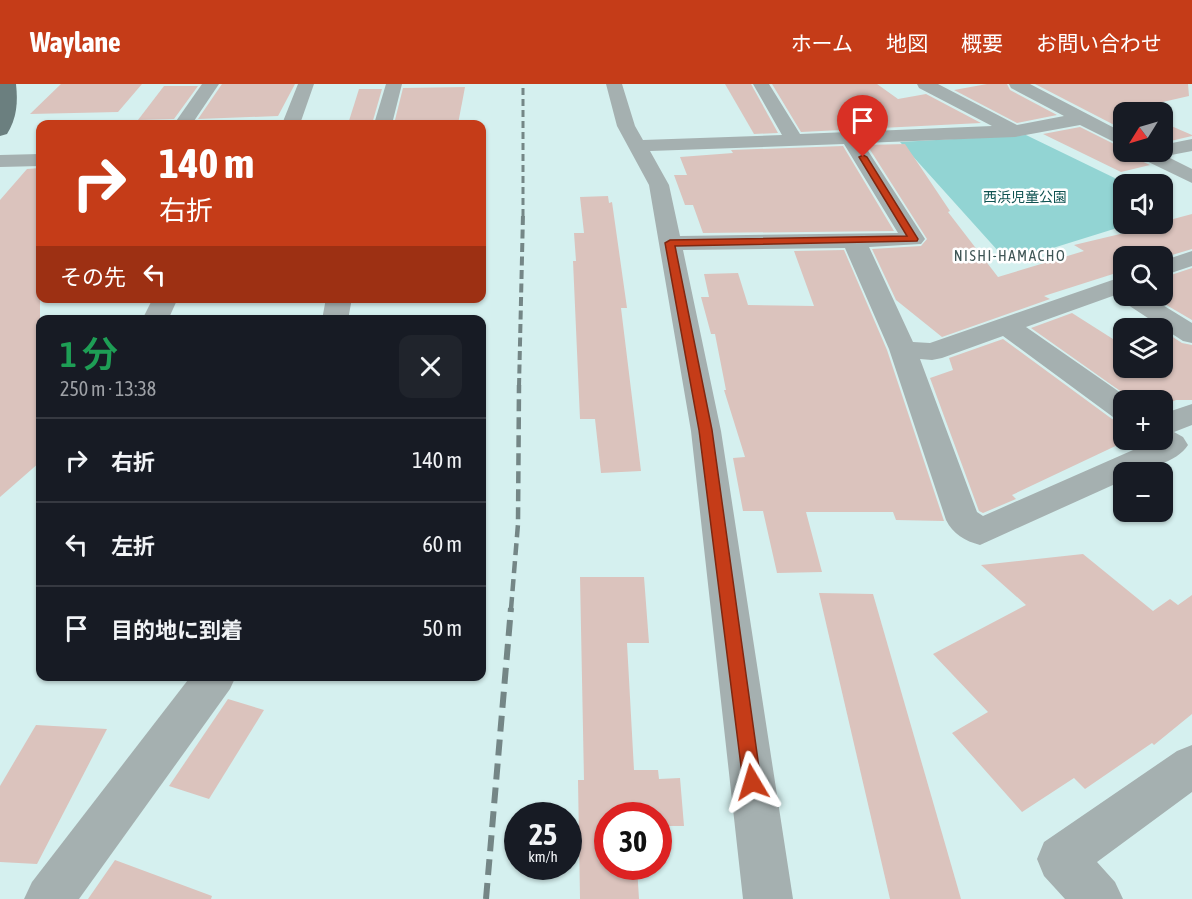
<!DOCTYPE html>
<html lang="ja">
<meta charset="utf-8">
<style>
:root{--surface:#171b24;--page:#20242c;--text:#f1f3f6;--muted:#9ea1a6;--line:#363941;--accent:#c53c18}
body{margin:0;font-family:"Asap Condensed","Noto Sans JP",sans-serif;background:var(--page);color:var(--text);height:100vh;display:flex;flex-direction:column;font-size:22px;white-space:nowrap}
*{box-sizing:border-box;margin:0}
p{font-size:20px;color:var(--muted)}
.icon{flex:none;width:33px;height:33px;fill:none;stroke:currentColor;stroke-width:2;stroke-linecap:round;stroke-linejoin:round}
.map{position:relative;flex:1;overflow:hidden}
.details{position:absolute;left:36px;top:231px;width:450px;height:366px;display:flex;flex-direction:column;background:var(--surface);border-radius:12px;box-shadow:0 2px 4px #0004}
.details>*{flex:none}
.hud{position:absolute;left:36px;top:36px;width:450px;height:183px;border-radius:12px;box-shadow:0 2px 4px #0004;background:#c53c18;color:#fff;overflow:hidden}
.needle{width:39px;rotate:233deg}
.buttons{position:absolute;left:1113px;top:18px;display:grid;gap:12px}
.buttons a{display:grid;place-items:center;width:60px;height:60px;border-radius:12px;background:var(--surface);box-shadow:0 2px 4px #0004;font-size:30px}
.speed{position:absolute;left:504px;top:718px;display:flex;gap:12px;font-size:30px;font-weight:700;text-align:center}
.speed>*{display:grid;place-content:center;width:78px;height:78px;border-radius:50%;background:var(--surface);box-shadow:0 2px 4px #0004;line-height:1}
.speed small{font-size:15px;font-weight:400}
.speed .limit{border:9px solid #d22;background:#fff;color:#111}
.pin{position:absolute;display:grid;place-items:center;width:51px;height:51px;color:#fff;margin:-62px -26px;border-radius:50% 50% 50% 0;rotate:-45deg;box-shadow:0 0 6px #0007}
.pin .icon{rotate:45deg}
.me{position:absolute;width:66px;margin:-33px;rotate:353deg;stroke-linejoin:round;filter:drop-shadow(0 0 4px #0008)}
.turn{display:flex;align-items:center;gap:21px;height:126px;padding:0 24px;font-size:27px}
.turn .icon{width:78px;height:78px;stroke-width:2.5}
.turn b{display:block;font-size:42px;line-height:51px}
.then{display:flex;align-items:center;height:57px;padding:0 24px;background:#0003;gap:12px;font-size:22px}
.round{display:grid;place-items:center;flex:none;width:63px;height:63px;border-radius:12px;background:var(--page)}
.head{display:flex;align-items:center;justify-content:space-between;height:102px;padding:0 24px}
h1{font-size:36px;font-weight:600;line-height:45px;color:#1e9e55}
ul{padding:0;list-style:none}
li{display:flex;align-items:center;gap:18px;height:84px;padding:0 24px;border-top:2px solid var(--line)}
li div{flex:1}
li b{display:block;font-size:22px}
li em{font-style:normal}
header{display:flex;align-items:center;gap:36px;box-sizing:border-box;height:84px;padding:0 30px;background:var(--accent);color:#fff}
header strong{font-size:28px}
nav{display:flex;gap:33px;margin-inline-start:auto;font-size:21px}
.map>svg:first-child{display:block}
.green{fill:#92d4d3}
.building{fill:#dbc3bd}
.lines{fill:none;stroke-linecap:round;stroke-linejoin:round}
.minor{fill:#a5b0b0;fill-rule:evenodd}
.major{fill:#6b7f7f;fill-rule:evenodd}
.rail-far3{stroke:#748686;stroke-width:3;stroke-dasharray:7 4;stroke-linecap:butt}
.rail-far2{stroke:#748686;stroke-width:4;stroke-dasharray:9 4.5;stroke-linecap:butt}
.rail-far1{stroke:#748686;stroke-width:4.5;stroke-dasharray:12 6;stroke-linecap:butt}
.rail{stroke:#748686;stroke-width:6;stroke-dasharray:16 8;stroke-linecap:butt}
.route{fill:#c53c18;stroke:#802710;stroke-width:1.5}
.labels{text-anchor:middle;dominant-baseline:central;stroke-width:5;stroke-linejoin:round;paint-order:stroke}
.far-park-label{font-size:14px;fill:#105352;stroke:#fff}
.far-neighbourhood-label{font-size:15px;letter-spacing:1.5px;fill:#3f5656;stroke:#fff}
</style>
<header>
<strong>Waylane</strong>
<nav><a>ホーム</a><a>地図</a><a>概要</a><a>お問い合わせ</a></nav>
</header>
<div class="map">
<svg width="1192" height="815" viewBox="0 0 1192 815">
<rect width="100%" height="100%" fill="#d5f0ef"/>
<!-- green -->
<polygon class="green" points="1026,51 1127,100 1124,100 1124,140 1130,140 1008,178 900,58"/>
<!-- building -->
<g class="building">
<polygon points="61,0 142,0 118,28 30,30"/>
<polygon points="222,0 295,0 278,32 198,35"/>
<polygon points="725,0 751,0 778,49 754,50"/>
<polygon points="772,0 877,0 898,15 926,10 981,39 801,48"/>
<polygon points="987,0 1007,0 1010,6 1057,31 1017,39 954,6"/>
<polygon points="1035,0 1188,0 1189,12 1154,20 1164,25 1145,28 1124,28 1124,46"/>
<polygon points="164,2 198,2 174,35 138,36"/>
<polygon points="465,3 458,40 394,40 403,4"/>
<polygon points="359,5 382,5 372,40 348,40"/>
<polygon points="1162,38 1192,51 1192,52 1162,59"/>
<polygon points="1080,43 1124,65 1124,68 1131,68 1135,74 1150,81 1121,88 1043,50"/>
<polygon points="905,60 950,127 948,128 998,193 1084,167 1074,161 1162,140 1162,138 1192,130 1192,165 1162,174 1162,172 1124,172 1124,190 1116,192 1113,190 1044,212 1050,215 942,253 896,216 872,165 921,162 927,155 867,61"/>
<polygon points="843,62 894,147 703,149 693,121 685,121 674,91 687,91 680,73 733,69 731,66"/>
<polygon points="40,84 40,378 0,413 0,116 27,85"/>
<polygon points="608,112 609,119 612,118 627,224 621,224 641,387 601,389 595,335 580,335 573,177 576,177 574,149 584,149 580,113"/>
<polygon points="844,166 887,266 944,437 896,436 893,428 806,428 822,488 777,489 763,427 743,427 733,374 745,373 724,306 726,306 715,250 711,250 701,213 709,213 704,190 738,189 748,221 814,222 794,167"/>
<polygon points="1192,184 1192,236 1151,212 1162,212 1162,194"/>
<polygon points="1072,229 1124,262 1124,284 1157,284 1162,287 1162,246 1182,259 1192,261 1192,316 1176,316 1162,322 1162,316 1133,316 1031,244"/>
<polygon points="1003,255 1112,335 1124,338 1124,358 1012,411 1016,415 983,429 979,427 930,294 953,286 949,274"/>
<polygon points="1083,470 1153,527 1170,515 1178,521 1192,511 1192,630 1154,661 1152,659 1085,705 1074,694 1022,728 952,649 988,628 933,570 1026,521 981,481"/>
<polygon points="580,493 644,493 649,559 627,559 634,686 658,686 659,695 680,694 684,742 658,742 658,732 608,732 608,783 637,783 639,815 580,815 578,696 584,696"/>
<polygon points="819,509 873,510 961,815 890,815"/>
<polygon points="228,615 264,626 209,715 169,702"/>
<polygon points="36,641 107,645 37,780 0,778 0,702"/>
<polygon points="115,776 212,812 211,815 88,815"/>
</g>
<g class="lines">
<!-- minor -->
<g class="minor">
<polygon points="202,0 219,0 192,40 174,40"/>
<polygon points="298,0 314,0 300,40 282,40"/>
<polygon points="386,0 402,0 392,40 374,40"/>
<path d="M606 0H622L635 42 643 56 782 51 753 0H769L800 50 992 42 919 4 917 0H938L1017 41 1064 32 1011 4 1009 0H1030L1124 49V63L1080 41 1015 53 863 59 925 155 921 160 869 163 913 258 930 259 1124 192V212H1148L1192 239V259L1183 257 1122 217 1118 212 1121 209 1026 243 1131 316H1124V336L1113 333 1003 252 942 274 932 276 920 275 977 428 983 432 1149 359 1147 356H1162V330L1192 320V341L1174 348 1183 353 1188 361C1178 378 1142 388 1124 388V396L980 461C965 457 953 450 946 436L889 265 845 164 683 166 721 347 793 815H743L691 347 649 101 617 42ZM844 60 898 149 680 152 669 101 650 67Z"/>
<polygon points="1192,55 1192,67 1166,72 1192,85 1192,99 1136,72 1133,68 1162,68 1162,61"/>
<polygon points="40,70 40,82 0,83 0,71"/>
<polygon points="1192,167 1192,182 1162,192 1162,177"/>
<polygon points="153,214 178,214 168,236 142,236"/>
<polygon points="326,214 352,214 348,236 322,236"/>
<polygon points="191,592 236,592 230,605 79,815 24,815 32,798"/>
<polygon points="1192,661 1192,708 1097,778 1115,798 1123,815 1065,815 1044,792 1037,775 1044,758 1177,667"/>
</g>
<!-- major -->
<path class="major" d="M0 0H16C18 18 17 34 7 50L0 52Z"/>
<!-- rail-far3 -->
<polyline class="rail-far3" points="523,132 523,0"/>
<!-- rail-far2 -->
<polyline class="rail-far2" points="519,303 523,130"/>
<!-- rail-far1 -->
<polyline class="rail-far1" points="511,525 518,440 519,301"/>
<!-- rail -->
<polyline class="rail" points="486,815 511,524"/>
</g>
<!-- route -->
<polygon class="route" points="863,71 867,73 918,155 917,157 675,162 712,346 761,698 759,704 752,707 746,704 743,698 699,346 665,159 670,156 907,152 859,73"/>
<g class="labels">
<!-- far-park labels -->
<g class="far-park-label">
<text x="1025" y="113">西浜児童公園</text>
</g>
<!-- far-neighbourhood labels -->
<g class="far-neighbourhood-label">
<text x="1010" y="171">NISHI-HAMACHO</text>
</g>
</g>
</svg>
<div class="buttons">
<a><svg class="needle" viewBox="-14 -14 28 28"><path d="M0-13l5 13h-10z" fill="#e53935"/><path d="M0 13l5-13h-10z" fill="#9ea1a6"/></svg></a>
<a><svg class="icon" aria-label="sound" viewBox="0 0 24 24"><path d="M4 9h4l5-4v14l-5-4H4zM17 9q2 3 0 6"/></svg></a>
<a><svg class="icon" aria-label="search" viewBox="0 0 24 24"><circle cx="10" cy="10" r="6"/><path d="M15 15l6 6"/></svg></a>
<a><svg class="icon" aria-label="layers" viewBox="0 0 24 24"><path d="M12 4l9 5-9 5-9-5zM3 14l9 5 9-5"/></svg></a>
<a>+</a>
<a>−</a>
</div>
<div class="speed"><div>25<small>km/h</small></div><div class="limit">30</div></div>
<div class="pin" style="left:863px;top:73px;background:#d93025"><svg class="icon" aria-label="arrive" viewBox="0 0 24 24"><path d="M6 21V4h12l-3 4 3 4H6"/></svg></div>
<svg class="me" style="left:752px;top:698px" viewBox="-20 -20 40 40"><path d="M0-17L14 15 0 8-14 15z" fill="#c53c18" stroke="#fff" stroke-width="4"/></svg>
<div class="hud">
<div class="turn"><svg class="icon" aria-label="right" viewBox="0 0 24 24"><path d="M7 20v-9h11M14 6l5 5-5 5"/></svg><div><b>140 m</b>右折</div></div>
<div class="then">その先<svg class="icon" aria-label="left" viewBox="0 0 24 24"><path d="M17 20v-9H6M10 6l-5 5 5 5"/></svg></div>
</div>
<section class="details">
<div class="head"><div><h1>1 分</h1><p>250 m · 13:38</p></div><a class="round"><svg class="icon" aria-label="close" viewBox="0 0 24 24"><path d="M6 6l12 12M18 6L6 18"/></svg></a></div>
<ul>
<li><svg class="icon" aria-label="right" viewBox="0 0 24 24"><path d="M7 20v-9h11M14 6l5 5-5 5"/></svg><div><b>右折</b></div><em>140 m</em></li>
<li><svg class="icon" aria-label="left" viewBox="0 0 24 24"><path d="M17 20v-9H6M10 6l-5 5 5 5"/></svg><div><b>左折</b></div><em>60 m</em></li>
<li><svg class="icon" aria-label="arrive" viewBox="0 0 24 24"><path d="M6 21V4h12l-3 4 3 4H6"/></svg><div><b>目的地に到着</b></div><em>50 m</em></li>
</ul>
</section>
</div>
